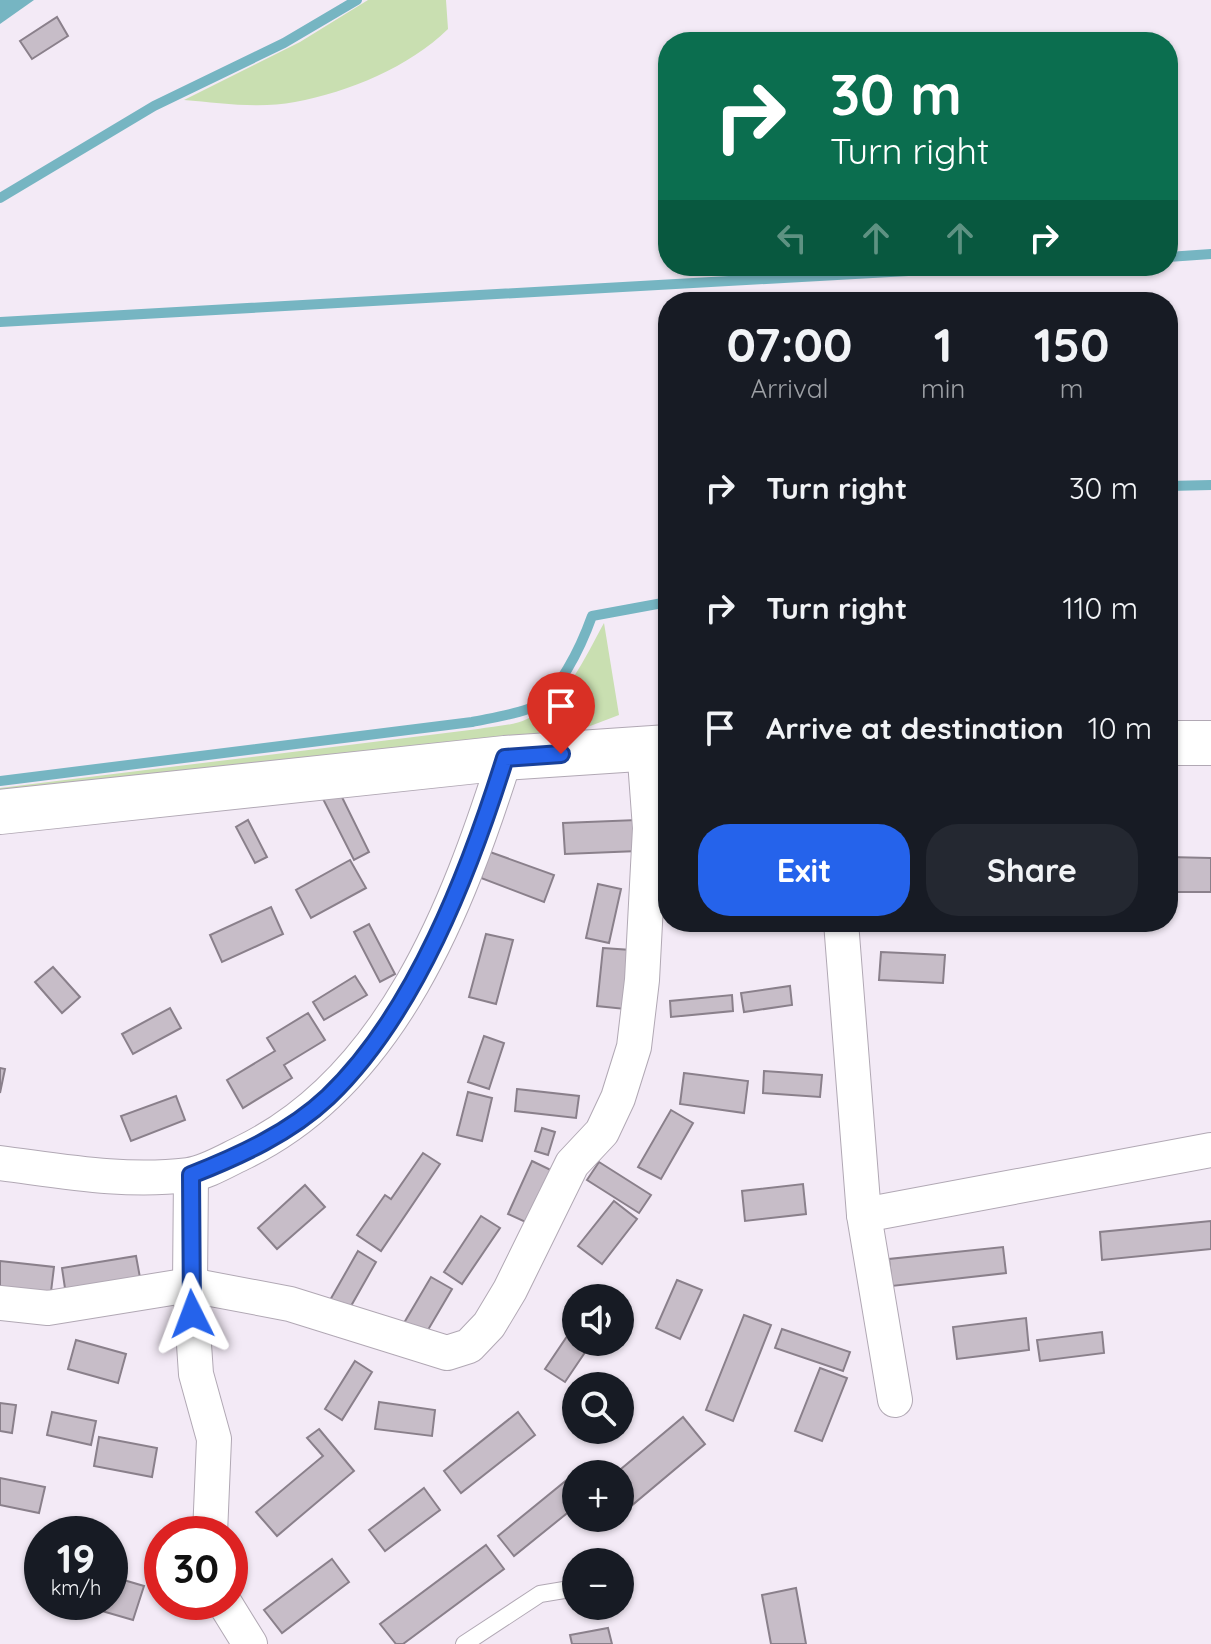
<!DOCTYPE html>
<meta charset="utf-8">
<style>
:root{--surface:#171b24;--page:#242831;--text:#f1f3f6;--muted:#9ea1a6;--accent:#2563eb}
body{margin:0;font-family:Quicksand,sans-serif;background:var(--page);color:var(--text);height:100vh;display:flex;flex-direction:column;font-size:30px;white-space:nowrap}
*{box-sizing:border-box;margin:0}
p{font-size:26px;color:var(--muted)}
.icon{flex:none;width:44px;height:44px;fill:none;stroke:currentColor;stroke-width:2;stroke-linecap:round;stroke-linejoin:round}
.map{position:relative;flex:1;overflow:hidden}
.details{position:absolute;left:658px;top:292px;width:520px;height:640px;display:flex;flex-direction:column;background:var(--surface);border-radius:32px;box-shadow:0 2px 6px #0004}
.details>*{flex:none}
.top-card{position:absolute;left:658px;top:32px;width:520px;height:244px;border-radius:32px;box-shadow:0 2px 6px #0004;background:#0b6e4f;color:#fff;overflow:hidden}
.buttons{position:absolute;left:562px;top:1284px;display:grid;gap:16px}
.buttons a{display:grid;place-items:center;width:72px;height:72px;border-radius:50%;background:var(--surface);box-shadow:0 2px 6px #0004;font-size:40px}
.speed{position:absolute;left:24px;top:1516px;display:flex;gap:16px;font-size:40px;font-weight:700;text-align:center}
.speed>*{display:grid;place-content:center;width:104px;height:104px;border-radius:50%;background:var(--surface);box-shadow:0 2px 6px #0004;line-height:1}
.speed small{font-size:20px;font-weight:400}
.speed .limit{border:12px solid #d22;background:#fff;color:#111}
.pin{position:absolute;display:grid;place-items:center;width:68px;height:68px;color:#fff;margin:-82px -34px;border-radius:50% 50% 50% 0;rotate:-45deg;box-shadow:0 0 8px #0007}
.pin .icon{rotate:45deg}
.me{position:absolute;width:88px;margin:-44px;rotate:357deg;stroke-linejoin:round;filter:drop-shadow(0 0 6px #0008)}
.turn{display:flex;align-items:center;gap:28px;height:168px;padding:0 40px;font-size:36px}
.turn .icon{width:104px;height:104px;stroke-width:2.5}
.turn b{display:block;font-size:56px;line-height:68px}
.lanes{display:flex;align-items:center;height:76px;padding:0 40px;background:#0003;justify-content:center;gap:40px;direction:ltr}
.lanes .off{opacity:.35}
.eta{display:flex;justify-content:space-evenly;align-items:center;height:136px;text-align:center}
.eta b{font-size:48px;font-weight:800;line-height:56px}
.button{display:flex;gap:16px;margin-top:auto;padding:16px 40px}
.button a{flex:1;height:92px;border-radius:32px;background:var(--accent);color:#fff;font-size:32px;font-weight:800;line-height:92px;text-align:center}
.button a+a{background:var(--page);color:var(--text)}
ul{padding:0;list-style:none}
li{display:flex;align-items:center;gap:24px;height:120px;padding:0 40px}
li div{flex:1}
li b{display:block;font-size:30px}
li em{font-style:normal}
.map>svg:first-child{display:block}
.green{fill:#c9dfb1}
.water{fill:#76b5c2}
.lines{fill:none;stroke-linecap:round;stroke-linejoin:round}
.stream{stroke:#76b5c2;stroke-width:10}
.building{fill:#c7bdc8;stroke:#8a808b;stroke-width:2}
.lane-casing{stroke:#b1a8b4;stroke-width:18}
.street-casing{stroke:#b1a8b4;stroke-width:36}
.secondary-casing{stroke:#b1a8b4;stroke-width:46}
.lane{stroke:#fff;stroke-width:16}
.street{stroke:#fff;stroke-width:34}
.secondary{stroke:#fff;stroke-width:44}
.route-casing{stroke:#184099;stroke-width:20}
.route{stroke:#2563eb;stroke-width:14}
</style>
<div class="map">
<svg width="1211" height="1644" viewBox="0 0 1211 1644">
<rect width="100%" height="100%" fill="#f3eaf6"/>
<!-- green -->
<g class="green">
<path d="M368 0H446L448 29C409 67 349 92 295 102 259 109 220 103 184 100L300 42Z"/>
<path d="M604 623 619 715 577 731 0 792V788L478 729C493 726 513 726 527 719 567 701 584 659 604 623Z"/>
</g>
<!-- water -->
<polygon class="water" points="0,0 34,0 0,24"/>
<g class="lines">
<!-- stream -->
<g class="stream">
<polyline points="0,198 154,106 284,43 357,0"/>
<polyline points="1168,257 1211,254"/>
<polyline points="0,322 997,266"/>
<polyline points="1168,486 1211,485"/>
<path d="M0 781 472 722C491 718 511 715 528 709 558 698 582 644 592 616L668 602"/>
</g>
</g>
<!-- building -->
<g class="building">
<polygon points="57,17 68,36 32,59 20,41"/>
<polygon points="336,785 369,852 354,860 320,793"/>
<polygon points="248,820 267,857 255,863 236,827"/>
<polygon points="637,820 638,851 565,854 563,823"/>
<polygon points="490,852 554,875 544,902 481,878"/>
<polygon points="1168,857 1211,858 1211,892 1168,892"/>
<polygon points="350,860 366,888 311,918 296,890"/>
<polygon points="598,884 621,889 609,943 586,938"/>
<polygon points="271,907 283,934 222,962 210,935"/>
<polygon points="369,924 395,974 380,982 354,932"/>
<polygon points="486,934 513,940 496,1004 469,997"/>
<polygon points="603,948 631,950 625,1009 597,1006"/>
<polygon points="881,952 945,955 943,983 879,980"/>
<polygon points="53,967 80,997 62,1013 35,982"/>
<polygon points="355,976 367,995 324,1020 313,1002"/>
<polygon points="790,986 792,1005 744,1012 741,993"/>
<polygon points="732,995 733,1011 671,1017 670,1001"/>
<polygon points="170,1008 181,1028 133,1054 122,1034"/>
<polygon points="308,1013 325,1040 284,1065 292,1078 243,1108 227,1080 275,1051 267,1038"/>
<polygon points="484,1036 504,1043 489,1089 468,1082"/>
<polygon points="0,1068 5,1069 0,1093"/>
<polygon points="764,1071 822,1075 820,1097 763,1093"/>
<polygon points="684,1073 748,1081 744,1113 680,1104"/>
<polygon points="517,1089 579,1096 576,1118 515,1111"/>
<polygon points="468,1092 492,1098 482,1141 457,1135"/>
<polygon points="176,1096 185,1120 131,1141 121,1116"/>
<polygon points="671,1110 693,1123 661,1179 638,1167"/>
<polygon points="542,1128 555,1132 548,1155 535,1151"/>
<polygon points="423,1153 440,1164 381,1251 357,1235 385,1195 391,1199"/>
<polygon points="532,1161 555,1172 532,1225 508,1214"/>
<polygon points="599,1162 651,1195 639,1213 587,1180"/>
<polygon points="803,1184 806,1214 745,1221 742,1191"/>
<polygon points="305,1185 325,1207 277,1249 258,1228"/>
<polygon points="614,1201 637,1219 602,1264 578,1246"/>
<polygon points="481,1216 500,1228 462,1284 444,1272"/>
<polygon points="1211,1221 1211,1249 1102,1260 1100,1232"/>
<polygon points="1003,1247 1006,1273 892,1286 889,1259"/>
<polygon points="358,1251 376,1262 347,1313 329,1302"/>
<polygon points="136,1256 141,1283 66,1295 62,1268"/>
<polygon points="0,1261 54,1267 50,1300 0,1294"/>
<polygon points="431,1277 452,1289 425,1335 404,1323"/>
<polygon points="677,1280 702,1290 680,1339 656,1328"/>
<polygon points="744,1315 771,1325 733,1421 706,1410"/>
<polygon points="1026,1318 1029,1350 957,1359 953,1327"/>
<polygon points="576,1323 576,1342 592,1342 565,1382 545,1369"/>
<polygon points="782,1329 850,1352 843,1371 775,1348"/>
<polygon points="1102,1332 1104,1353 1040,1361 1037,1340"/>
<polygon points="76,1340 126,1354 118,1383 68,1369"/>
<polygon points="355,1361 372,1372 342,1420 325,1409"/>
<polygon points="820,1368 847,1378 822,1441 795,1431"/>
<polygon points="379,1402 435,1410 432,1436 375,1429"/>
<polygon points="0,1403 16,1405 12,1433 0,1431"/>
<polygon points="52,1412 96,1421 91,1445 47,1435"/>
<polygon points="518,1412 535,1435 461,1493 444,1471"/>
<polygon points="683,1417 705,1444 624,1512 620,1507 620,1474 615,1474"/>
<polygon points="319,1429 354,1471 277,1536 256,1512 323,1456 307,1438"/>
<polygon points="99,1437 157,1448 152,1477 94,1466"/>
<polygon points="0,1478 45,1487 39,1513 0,1505"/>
<polygon points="568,1479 576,1489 576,1506 514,1556 498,1536"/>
<polygon points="424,1488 440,1510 385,1551 369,1530"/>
<polygon points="486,1545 504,1569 403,1644 396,1644 380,1624"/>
<polygon points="332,1559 349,1582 282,1633 264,1610"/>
<polygon points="110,1576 144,1586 133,1620 71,1602 110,1602"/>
<polygon points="796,1588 806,1644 771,1644 762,1595"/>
<polygon points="608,1628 612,1644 572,1644 570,1635"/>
</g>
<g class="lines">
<defs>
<polyline id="lane" points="464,1644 540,1594 576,1588"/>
<g id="street">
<polyline points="841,922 864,1215 895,1400"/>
<path d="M0 1163C62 1171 125 1183 188 1175 206 1173 227 1160 244 1152 392 1080 458 906 505 758"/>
<polyline points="191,1175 190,1285 196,1374 214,1439 210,1534"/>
<polyline points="864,1215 1211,1150"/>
<polyline points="0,1303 48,1308 190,1285 290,1304 447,1353 469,1346 489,1325 510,1290 572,1164 602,1132 618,1098 634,1047 642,980 650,828 644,747"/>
<polyline points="224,1602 250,1644"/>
</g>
<g id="secondary">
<polyline points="1168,743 1211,743"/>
<polyline points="0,812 505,758 668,747"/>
</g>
</defs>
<!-- lane casing -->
<use href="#lane" class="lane-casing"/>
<!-- street casing -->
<use href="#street" class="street-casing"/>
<!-- secondary casing -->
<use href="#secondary" class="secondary-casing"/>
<!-- lane -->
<use href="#lane" class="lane"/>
<!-- street -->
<use href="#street" class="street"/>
<!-- secondary -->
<use href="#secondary" class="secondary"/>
</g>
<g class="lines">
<defs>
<path id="route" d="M192 1314 191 1175C239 1156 290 1133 328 1097 415 1014 470 870 505 758L561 754"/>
</defs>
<!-- route casing -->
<use href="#route" class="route-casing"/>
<!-- route -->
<use href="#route" class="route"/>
</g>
</svg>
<div class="buttons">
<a><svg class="icon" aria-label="sound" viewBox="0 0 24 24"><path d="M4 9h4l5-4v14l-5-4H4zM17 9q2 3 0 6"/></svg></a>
<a><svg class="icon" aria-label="search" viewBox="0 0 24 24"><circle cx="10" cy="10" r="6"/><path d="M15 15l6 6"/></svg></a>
<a>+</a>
<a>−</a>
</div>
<div class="speed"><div>19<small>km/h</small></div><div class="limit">30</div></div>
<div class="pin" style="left:561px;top:754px;background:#d93025"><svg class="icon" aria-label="arrive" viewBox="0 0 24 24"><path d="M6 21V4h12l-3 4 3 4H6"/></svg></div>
<svg class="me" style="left:192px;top:1314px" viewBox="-20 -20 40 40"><path d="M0-17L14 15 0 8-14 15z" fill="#2563eb" stroke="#fff" stroke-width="4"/></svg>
<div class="top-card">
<div class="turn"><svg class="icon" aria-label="right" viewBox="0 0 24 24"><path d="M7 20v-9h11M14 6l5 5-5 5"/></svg><div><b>30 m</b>Turn right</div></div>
<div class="lanes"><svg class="icon off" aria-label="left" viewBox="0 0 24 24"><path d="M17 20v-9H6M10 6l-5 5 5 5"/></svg><svg class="icon off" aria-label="ahead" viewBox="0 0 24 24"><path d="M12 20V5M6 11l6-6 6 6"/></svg><svg class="icon off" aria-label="ahead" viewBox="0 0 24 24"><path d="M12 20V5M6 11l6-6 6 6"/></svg><svg class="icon" aria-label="right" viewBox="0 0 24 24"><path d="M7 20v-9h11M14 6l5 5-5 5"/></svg></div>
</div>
<section class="details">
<div class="eta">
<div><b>07:00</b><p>Arrival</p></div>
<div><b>1</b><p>min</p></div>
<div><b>150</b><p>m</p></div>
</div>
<ul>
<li><svg class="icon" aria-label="right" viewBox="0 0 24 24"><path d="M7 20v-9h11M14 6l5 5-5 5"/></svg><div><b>Turn right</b></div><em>30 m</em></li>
<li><svg class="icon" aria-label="right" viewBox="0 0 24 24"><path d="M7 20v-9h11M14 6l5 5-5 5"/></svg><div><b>Turn right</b></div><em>110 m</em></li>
<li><svg class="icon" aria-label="arrive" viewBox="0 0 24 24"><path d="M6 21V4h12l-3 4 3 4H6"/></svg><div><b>Arrive at destination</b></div><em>10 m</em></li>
</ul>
<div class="button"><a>Exit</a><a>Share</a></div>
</section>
</div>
